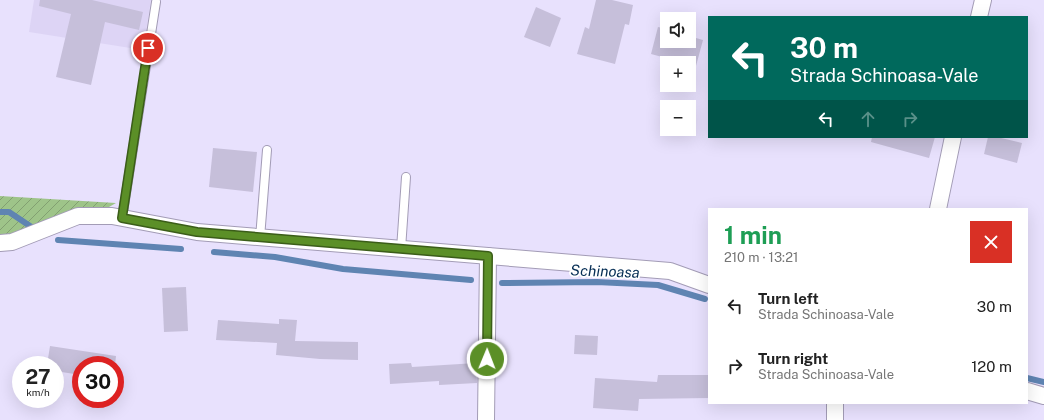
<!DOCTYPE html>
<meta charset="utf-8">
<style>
:root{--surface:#fff;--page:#f2f2f2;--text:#222;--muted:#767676}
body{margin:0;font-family:"Public Sans",sans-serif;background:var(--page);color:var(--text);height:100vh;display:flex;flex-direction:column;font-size:15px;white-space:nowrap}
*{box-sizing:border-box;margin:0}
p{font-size:13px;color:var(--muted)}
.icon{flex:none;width:22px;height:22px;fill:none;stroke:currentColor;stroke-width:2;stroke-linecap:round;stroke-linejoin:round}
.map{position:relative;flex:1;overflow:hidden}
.panel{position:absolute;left:708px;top:208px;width:320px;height:196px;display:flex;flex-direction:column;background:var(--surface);border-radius:0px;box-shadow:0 4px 16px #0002}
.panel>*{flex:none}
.banner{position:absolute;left:708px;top:16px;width:320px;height:122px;border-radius:0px;box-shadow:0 4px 16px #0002;background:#00695c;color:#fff;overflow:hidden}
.controls{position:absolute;left:660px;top:12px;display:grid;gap:8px}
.controls a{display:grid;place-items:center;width:36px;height:36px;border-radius:0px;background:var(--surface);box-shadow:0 4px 16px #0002;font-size:20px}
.speed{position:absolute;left:12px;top:356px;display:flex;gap:8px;font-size:20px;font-weight:700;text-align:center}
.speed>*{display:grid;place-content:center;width:52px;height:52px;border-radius:50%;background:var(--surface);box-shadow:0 4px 16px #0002;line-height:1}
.speed small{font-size:10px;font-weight:400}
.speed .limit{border:6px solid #d22;background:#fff;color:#111}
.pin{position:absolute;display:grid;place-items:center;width:34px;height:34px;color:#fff;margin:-17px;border:2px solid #fff;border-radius:50%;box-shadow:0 1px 4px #0007}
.me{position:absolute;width:44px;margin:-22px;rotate:1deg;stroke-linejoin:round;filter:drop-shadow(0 0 3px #0008)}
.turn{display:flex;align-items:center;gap:14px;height:84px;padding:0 16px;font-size:18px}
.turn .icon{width:52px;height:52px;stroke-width:2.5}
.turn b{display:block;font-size:28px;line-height:34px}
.lanes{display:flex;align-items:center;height:38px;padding:0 16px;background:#0003;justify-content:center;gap:20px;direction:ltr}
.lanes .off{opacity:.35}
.round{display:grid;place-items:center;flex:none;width:42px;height:42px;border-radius:0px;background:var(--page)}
.summary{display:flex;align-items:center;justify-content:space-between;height:68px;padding:0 16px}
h1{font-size:24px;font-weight:700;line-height:30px;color:#1e9e55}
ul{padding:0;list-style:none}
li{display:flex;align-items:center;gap:12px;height:60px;padding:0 16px}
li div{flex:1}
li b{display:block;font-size:15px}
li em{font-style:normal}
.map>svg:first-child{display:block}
.built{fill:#ddd4f5}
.garden{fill:url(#garden-furrows)}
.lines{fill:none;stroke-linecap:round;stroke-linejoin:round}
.stream{stroke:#5f84b2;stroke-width:6}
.building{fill:#c6bfda}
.lane-casing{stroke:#a39cb6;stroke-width:10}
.street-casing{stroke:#a39cb6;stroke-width:18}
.lane{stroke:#fff;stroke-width:8}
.street{stroke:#fff;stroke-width:16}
.route-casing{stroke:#3b5d19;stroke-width:10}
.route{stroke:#5b8f27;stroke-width:7}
.labels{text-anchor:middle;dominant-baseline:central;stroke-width:3.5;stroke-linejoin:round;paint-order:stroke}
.water-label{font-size:15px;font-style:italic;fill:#052d54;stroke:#fff}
</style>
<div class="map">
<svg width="1044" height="420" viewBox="0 0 1044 420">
<defs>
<pattern id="garden-furrows" width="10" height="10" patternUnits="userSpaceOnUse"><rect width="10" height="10" fill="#9ec489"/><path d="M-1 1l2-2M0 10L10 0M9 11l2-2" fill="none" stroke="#82a071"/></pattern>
</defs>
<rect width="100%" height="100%" fill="#e8e1fd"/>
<!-- built -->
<polygon class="built" points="34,0 151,0 143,50 29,32"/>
<!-- garden -->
<polygon class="garden" points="0,196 116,203 102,211 60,214 6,237 0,237"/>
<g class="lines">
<!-- stream -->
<g class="stream">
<polyline points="0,212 9,212 36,230"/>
<polyline points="58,240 181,249"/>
<polyline points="214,252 275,257 343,269 471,280"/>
<polyline points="502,283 597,282 658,285 705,299"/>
<polyline points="1027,378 1044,382"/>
</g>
</g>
<!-- building -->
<g class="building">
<polygon points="40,0 92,0 143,12 139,30 105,22 91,85 56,77 71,14 39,6"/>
<polygon points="596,0 612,0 633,5 629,25 625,24 615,64 577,54 585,27 589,29"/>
<polygon points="536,7 561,18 550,47 524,37"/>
<polygon points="658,27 667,29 667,41 689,41 689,36 703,40 696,66 651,54"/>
<polygon points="872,137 935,137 929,158 871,142"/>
<polygon points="988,137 997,137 1022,143 1017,163 984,154"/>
<polygon points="213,148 257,152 253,192 209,187"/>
<polygon points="186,287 188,331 164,332 162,288"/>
<polygon points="279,319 297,320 295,341 358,342 358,360 320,359 276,355 277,343 216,340 218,320 279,324"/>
<polygon points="575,335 598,336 597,355 574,354"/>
<polygon points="50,346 116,356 115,365 81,365 81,375 55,371 55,365 47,365"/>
<polygon points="411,363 412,367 476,363 477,383 439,385 439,381 390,384 389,364"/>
<polygon points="658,375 709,375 709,398 639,399 638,411 593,408 595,378 657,382"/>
</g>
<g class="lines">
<defs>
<g id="lane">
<polyline points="122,219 156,2"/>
<polyline points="260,238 267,150"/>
<polyline points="401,249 406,177"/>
</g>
<g id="street">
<polyline points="979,17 983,0"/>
<polyline points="938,209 953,137"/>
<polyline points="0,243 12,242 78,216 112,216 197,232 670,271 709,285"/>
<polyline points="1027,391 1044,396"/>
<polyline points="486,420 488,256"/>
<polyline points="835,420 835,403"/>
</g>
</defs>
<!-- lane casing -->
<use href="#lane" class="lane-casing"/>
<!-- street casing -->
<use href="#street" class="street-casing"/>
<!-- lane -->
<use href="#lane" class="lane"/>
<!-- street -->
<use href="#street" class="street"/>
</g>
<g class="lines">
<defs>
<polyline id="route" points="148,48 122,218 197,232 488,256 487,359"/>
</defs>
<!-- route casing -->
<use href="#route" class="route-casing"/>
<!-- route -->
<use href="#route" class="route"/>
</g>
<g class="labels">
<!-- water labels -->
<g class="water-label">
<text transform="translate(605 271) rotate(2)">Schinoasa</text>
</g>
</g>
</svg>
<div class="controls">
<a><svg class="icon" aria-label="sound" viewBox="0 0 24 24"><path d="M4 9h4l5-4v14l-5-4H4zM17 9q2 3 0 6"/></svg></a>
<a>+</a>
<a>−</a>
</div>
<div class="speed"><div>27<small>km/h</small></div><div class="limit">30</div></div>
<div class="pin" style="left:148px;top:48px;background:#d93025"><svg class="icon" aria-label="arrive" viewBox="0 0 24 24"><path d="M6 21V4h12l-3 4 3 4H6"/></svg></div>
<svg class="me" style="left:487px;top:359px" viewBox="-20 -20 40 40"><circle r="17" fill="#5b8f27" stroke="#fff" stroke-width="3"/><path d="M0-11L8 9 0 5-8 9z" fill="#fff"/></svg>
<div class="banner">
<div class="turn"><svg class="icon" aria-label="left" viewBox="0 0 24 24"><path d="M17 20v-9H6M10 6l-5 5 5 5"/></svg><div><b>30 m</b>Strada Schinoasa-Vale</div></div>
<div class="lanes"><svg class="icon" aria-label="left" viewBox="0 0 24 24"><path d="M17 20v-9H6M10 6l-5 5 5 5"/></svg><svg class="icon off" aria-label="ahead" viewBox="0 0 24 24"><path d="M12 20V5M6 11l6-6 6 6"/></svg><svg class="icon off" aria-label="right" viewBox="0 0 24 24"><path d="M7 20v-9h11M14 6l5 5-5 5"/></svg></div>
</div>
<section class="panel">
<div class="summary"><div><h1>1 min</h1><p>210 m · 13:21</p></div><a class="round" style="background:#d93025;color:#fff"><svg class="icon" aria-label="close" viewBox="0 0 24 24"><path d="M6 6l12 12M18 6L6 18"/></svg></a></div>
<ul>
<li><svg class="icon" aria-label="left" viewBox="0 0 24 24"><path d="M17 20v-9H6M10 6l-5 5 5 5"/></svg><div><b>Turn left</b><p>Strada Schinoasa-Vale</p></div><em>30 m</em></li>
<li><svg class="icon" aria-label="right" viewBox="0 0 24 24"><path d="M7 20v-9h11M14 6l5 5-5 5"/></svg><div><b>Turn right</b><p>Strada Schinoasa-Vale</p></div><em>120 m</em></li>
</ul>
</section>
</div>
